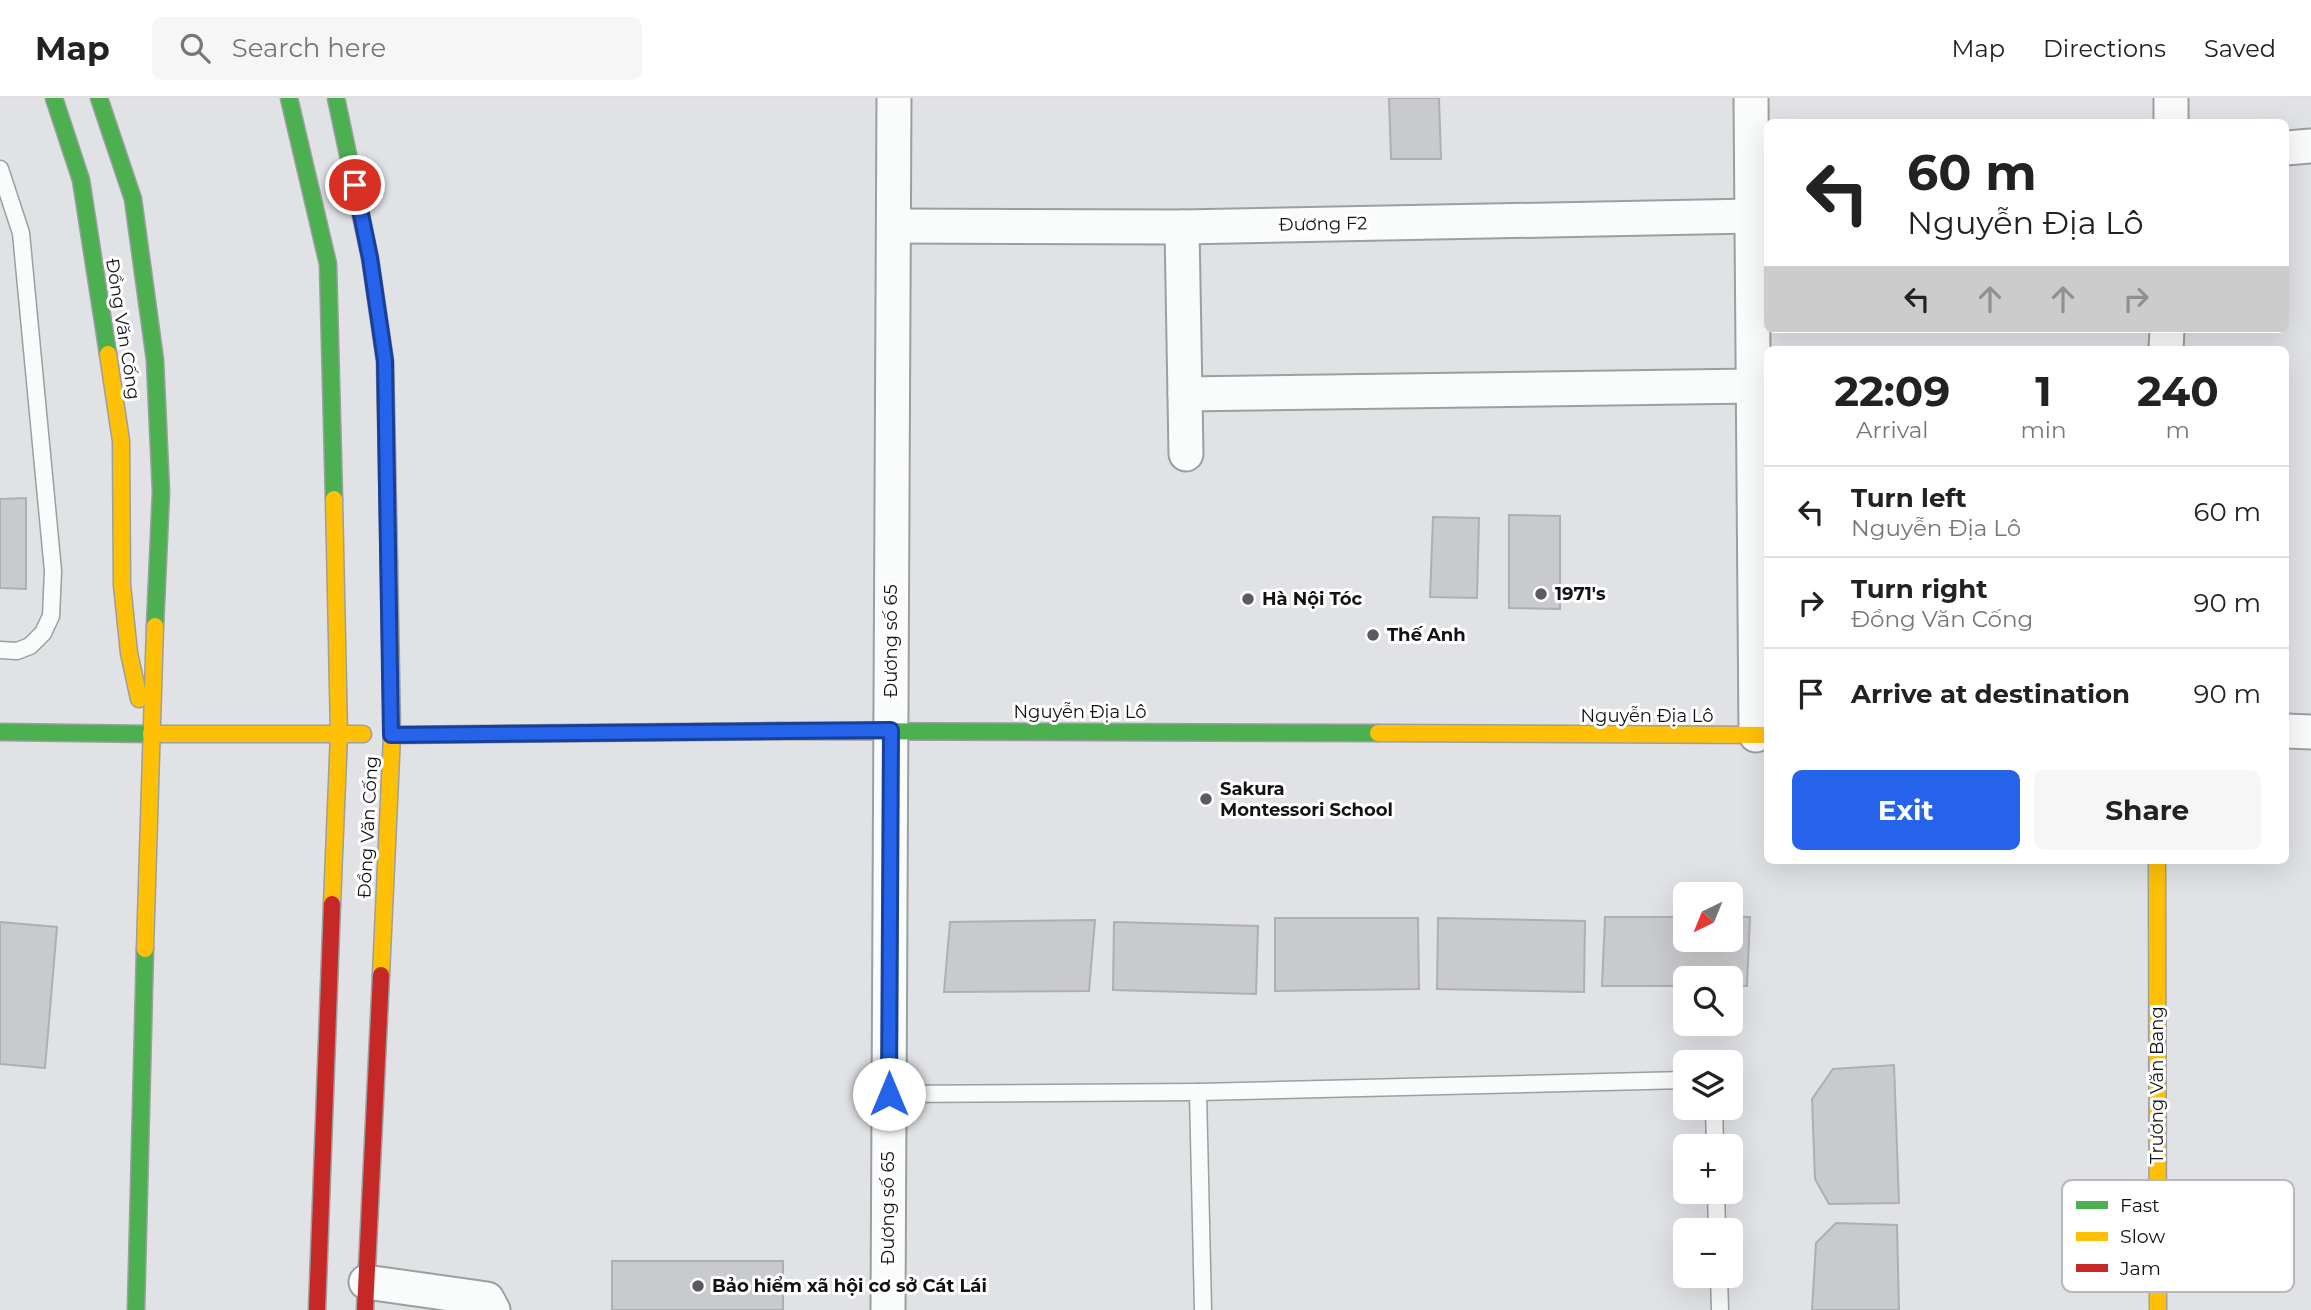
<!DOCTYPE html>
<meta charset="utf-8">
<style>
:root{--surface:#fff;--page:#f6f6f6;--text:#222;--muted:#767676;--line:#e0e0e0;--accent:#2563eb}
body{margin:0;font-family:Montserrat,sans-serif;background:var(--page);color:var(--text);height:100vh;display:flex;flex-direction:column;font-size:26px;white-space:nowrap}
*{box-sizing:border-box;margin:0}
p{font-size:23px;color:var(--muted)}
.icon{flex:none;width:38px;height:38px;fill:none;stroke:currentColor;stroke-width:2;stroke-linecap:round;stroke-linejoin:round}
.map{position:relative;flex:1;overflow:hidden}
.sheet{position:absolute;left:1764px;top:248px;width:525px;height:518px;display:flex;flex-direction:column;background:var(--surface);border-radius:10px;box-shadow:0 7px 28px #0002}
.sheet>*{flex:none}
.guide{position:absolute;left:1764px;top:21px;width:525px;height:214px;border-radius:10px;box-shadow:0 7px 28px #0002;background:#fff;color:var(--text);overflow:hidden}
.needle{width:46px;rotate:223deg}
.controls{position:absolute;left:1673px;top:784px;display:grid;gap:14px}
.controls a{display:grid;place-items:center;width:70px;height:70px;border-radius:10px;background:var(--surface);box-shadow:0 7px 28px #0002;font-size:35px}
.pin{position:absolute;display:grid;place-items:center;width:60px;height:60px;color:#fff;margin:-30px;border:4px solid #fff;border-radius:50%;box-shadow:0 2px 7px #0007}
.me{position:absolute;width:77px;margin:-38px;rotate:0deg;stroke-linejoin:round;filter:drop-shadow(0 0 5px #0008)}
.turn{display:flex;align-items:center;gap:24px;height:147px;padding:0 28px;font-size:32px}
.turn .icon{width:91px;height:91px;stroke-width:2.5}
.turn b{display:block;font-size:49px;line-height:60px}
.lanes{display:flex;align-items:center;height:66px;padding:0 28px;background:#0003;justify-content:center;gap:35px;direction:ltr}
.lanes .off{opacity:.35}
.eta{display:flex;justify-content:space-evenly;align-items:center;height:119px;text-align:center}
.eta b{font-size:42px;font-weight:700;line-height:49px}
.cta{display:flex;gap:14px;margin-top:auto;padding:14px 28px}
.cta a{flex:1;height:80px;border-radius:10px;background:var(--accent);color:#fff;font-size:28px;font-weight:700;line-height:80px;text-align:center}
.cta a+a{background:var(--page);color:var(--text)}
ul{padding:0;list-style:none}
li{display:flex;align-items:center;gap:21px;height:91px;padding:0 28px;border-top:2px solid var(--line)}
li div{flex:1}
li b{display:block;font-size:26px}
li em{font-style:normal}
header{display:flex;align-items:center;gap:42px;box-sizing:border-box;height:98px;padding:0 35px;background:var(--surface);border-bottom:2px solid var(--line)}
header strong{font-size:33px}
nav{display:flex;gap:38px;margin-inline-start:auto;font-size:24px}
.search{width:490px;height:63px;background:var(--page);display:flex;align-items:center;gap:18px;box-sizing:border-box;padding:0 24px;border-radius:10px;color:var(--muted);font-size:26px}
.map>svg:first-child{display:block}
.building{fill:#c9cacd;stroke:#aeafb2;stroke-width:2}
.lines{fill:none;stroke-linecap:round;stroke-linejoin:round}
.lane-casing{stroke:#9c9ea0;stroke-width:19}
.street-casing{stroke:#9c9ea0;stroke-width:37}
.fast-casing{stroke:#9c9ea0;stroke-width:19}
.slow-casing{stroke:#9c9ea0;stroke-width:19}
.jam-casing{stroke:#9c9ea0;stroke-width:19}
.lane{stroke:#fafbfb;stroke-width:16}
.street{stroke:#fafbfb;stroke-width:33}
.fast{stroke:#4caf50;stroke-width:16}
.slow{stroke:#ffc107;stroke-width:16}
.jam{stroke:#c62828;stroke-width:16}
.route-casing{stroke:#184099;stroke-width:18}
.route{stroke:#2563eb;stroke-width:12}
.poi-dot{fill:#595b5c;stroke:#fff;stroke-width:2.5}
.labels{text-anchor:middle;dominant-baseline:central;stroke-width:6;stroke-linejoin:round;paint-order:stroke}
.street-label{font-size:18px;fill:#101213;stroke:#fff}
.poi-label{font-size:18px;font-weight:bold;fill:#101213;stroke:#fff;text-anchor:start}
.key{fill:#fff;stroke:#b7b8b8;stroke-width:2}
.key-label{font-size:19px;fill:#101213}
</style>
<header>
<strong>Map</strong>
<div class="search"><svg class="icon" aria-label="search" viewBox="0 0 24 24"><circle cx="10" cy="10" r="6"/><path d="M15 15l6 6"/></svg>Search here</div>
<nav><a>Map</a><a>Directions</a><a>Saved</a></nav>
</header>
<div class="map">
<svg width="2311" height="1212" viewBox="0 0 2311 1212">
<rect width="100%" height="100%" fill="#e0e2e5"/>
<!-- building -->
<g class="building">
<polygon points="1389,0 1439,0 1441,61 1391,61"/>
<polygon points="26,400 26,491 0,490 0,401"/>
<polygon points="1509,417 1560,418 1560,511 1509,510"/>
<polygon points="1433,419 1479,420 1477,500 1430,499"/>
<polygon points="1605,819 1685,819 1685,842 1731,842 1731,819 1750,819 1747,888 1731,888 1731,880 1685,880 1685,888 1602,888"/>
<polygon points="1275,820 1418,820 1419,891 1275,893"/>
<polygon points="1438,820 1585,823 1584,894 1437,891"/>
<polygon points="1095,822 1089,893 944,894 950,824"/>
<polygon points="0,824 57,829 45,970 0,966"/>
<polygon points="1114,824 1258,828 1256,896 1113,892"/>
<polygon points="1894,967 1899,1105 1829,1106 1815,1081 1812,1001 1833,971"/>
<polygon points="1836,1125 1897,1127 1899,1212 1812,1212 1816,1145"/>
<rect x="612" y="1163" width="171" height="49"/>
</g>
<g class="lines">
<defs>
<g id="lane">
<polyline points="0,71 21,135 53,473 51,518 43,535 30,548 17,553 0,552"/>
<polyline points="1198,994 1203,1212"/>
<polyline points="889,996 1198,994 1685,982"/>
<polyline points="1714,1010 1715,1048"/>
<polyline points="1716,1094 1717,1132"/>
<polyline points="1719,1178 1720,1212"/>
</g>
<g id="street">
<polyline points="1751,0 1756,637"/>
<polyline points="2171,0 2171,24"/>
<polyline points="2286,50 2311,48"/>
<polyline points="894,128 1182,129 1752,118"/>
<polyline points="1182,129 1186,356"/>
<polyline points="2166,252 2167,231"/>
<polyline points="1185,296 1753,288"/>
<polyline points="2286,633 2311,634"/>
<polyline points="366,1184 487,1201 493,1212"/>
<polyline points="888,1212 894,0"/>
</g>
<g id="fast">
<polyline points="54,0 81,82 108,256"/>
<polyline points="99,0 133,101 155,262 161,394 155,528"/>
<polyline points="289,0 328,166 334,401"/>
<polyline points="336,0 370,160 385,263 389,465"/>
<polyline points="778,633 1378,635"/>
<polyline points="0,634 151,636"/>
<polyline points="136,1212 145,851"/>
</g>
<g id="slow">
<polyline points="108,256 121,343 122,487 129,555 139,601"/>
<polyline points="1378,635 1768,637"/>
<polyline points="151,636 363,636"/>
<polyline points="2157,763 2158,1212"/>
<polyline points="332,806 339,636 334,401"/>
<polyline points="145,851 155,528"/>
<polyline points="381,877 392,637 389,465"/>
</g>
<g id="jam">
<polyline points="392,637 778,633"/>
<polyline points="317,1212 332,806"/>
<polyline points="365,1212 381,877"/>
</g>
</defs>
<!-- lane casing -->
<use href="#lane" class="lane-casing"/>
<!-- street casing -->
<use href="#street" class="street-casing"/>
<!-- fast casing -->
<use href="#fast" class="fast-casing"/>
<!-- slow casing -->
<use href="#slow" class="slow-casing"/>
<!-- jam casing -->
<use href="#jam" class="jam-casing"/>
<!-- lane -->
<use href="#lane" class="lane"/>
<!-- street -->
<use href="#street" class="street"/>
<!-- fast -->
<use href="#fast" class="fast"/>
<!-- slow -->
<use href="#slow" class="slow"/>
<!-- jam -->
<use href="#jam" class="jam"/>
</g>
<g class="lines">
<defs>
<polyline id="route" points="355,87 370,160 385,263 391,637 891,632 889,996"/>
</defs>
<!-- route casing -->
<use href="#route" class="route-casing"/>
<!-- route -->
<use href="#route" class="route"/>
</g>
<!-- markers -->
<g class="poi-dot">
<circle cx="1541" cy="496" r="7"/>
<circle cx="1248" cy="501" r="7"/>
<circle cx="1373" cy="537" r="7"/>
<circle cx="1206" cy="701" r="7"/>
<circle cx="698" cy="1188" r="7"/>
</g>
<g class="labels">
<!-- street labels -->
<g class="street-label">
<text transform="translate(1323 126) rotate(-1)">Đương F2</text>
<text transform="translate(123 231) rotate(81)">Đồng Văn Cống</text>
<text transform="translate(891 543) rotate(-90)">Đương số 65</text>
<text x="1080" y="614">Nguyễn Địa Lô</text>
<text x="1647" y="618">Nguyễn Địa Lô</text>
<text transform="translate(368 729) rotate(-87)">Đồng Văn Cống</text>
<text transform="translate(2157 987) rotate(-90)">Trương Văn Bang</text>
<text transform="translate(888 1110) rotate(-90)">Đương số 65</text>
</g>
<!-- poi labels -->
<g class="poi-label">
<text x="1555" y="496">1971's</text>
<text x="1262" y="501">Hà Nội Tóc</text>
<text x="1387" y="537">Thế Anh</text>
<text x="1220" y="691">Sakura<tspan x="1220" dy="21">Montessori School</tspan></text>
<text x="712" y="1188">Bảo hiểm xã hội cơ sở Cát Lái</text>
</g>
</g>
<!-- legend -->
<rect x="2062" y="1082" width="232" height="112" rx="10" class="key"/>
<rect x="2076" y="1103" width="32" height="8" fill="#4caf50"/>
<rect x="2076" y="1134" width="32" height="9" fill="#ffc107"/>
<rect x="2076" y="1166" width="32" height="8" fill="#c62828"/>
<g class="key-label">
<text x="2120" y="1114">Fast</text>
<text x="2120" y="1145">Slow</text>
<text x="2120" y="1177">Jam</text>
</g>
</svg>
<div class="controls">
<a><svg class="needle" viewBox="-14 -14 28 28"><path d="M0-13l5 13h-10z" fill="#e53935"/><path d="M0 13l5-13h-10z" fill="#767676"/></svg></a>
<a><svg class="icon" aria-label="search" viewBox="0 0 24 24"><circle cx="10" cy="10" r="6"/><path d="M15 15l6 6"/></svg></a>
<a><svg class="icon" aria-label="layers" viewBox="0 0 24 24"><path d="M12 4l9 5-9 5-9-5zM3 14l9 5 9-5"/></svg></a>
<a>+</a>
<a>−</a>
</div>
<div class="pin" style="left:355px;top:87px;background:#d93025"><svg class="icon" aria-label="arrive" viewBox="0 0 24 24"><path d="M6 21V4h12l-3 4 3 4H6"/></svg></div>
<svg class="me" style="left:889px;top:996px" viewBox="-20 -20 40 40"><circle r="19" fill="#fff"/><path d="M0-13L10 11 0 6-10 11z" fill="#2563eb"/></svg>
<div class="guide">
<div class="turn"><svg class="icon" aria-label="left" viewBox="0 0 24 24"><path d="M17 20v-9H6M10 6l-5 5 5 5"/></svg><div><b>60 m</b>Nguyễn Địa Lô</div></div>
<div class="lanes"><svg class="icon" aria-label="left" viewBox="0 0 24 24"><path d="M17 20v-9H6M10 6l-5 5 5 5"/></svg><svg class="icon off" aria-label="ahead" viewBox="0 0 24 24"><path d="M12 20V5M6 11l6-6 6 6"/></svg><svg class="icon off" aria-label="ahead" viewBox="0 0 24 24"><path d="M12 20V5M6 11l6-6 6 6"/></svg><svg class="icon off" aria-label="right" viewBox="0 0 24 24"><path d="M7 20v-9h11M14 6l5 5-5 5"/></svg></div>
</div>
<section class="sheet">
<div class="eta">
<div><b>22:09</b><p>Arrival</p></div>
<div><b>1</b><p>min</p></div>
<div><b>240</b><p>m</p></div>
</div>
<ul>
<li><svg class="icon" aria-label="left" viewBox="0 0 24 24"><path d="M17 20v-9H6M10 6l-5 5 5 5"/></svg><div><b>Turn left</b><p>Nguyễn Địa Lô</p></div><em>60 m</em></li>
<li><svg class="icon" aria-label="right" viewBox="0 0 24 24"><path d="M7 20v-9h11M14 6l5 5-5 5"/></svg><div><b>Turn right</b><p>Đồng Văn Cống</p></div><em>90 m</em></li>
<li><svg class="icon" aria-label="arrive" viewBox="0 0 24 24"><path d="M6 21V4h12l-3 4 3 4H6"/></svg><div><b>Arrive at destination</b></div><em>90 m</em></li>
</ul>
<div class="cta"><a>Exit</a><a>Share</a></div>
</section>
</div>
